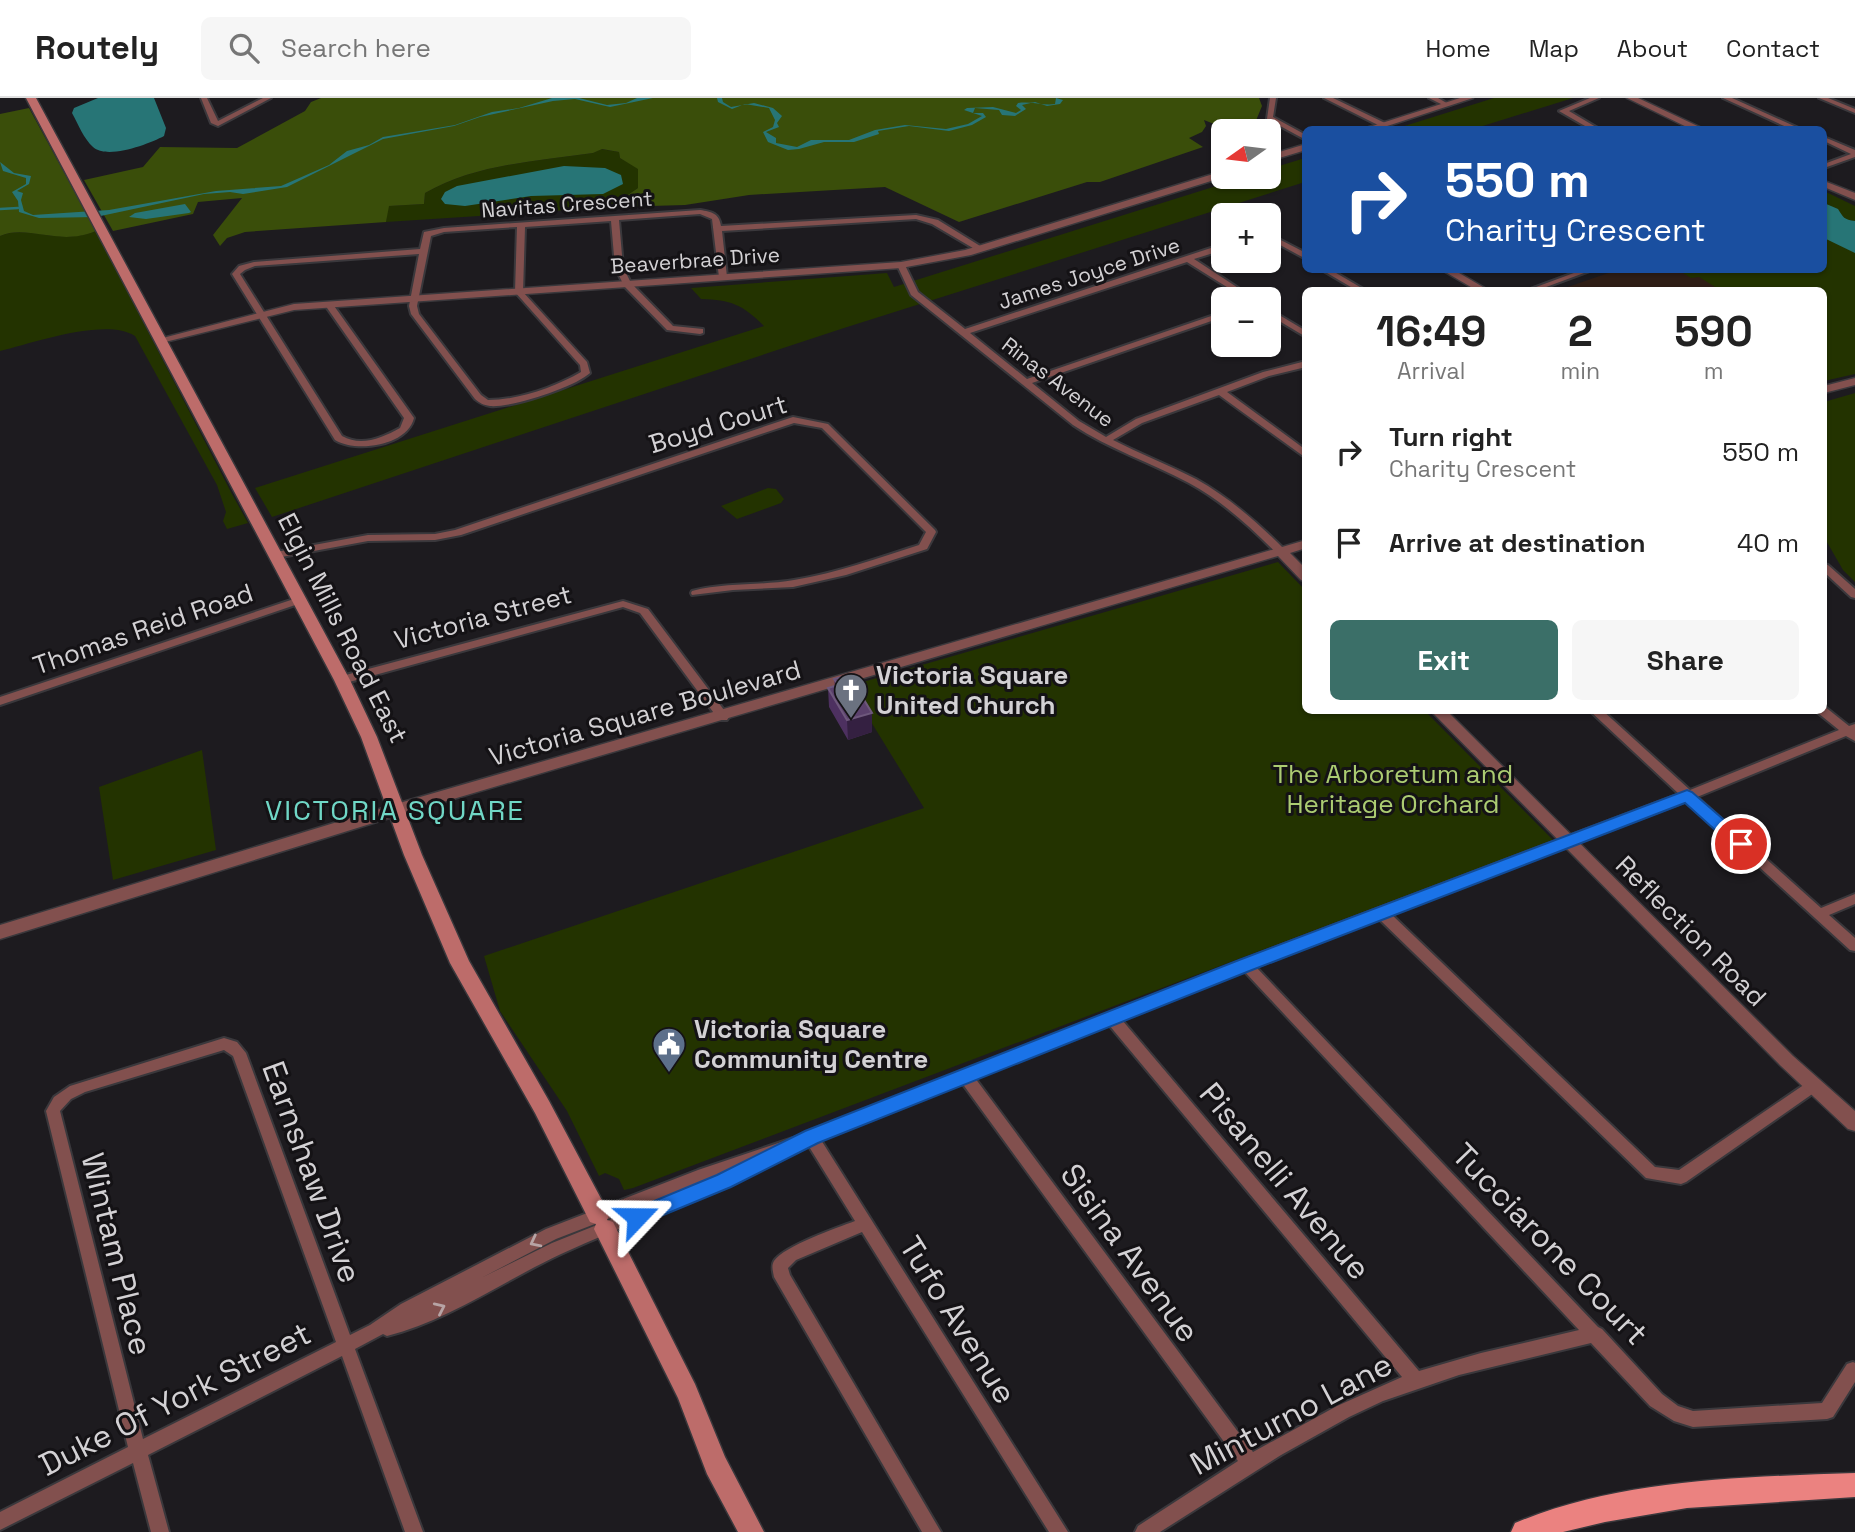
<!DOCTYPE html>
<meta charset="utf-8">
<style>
:root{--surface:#fff;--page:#f6f6f6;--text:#222;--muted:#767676;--line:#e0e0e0;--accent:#3b6f68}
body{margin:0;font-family:"Space Grotesk",sans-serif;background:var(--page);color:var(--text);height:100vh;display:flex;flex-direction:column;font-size:26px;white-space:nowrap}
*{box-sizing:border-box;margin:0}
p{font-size:23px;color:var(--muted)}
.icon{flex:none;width:38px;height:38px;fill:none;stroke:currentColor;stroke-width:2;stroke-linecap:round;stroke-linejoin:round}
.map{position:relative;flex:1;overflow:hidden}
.details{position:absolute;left:1302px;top:189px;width:525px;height:427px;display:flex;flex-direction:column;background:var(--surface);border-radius:10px;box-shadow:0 2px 5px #0004}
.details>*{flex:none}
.guide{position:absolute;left:1302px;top:28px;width:525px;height:147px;border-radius:10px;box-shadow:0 2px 5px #0004;background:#1a4fa0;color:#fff;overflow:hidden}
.needle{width:46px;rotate:256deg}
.controls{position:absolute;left:1211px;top:21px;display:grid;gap:14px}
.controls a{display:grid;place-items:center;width:70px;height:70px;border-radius:10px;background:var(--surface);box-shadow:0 2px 5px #0004;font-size:35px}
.pin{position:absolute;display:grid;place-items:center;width:60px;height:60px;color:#fff;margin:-30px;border:4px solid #fff;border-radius:50%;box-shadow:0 2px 7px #0007}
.me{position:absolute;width:77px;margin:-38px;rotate:67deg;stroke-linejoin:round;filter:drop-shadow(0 0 5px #0008)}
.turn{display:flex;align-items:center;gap:24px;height:147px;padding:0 28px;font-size:32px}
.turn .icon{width:91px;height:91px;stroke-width:2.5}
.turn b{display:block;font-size:49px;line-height:60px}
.eta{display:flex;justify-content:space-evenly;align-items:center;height:119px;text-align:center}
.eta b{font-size:42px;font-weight:800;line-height:49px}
.button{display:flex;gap:14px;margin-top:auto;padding:14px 28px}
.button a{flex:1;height:80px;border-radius:10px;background:var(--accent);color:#fff;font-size:28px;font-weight:800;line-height:80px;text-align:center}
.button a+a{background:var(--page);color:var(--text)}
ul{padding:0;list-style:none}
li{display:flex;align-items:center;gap:21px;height:91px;padding:0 28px}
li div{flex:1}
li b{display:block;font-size:26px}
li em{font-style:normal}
header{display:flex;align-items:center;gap:42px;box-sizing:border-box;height:98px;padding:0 35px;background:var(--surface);border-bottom:2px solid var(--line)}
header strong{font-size:33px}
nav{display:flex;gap:38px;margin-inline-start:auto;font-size:24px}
.search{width:490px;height:63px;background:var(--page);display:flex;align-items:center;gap:18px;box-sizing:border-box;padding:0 24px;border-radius:10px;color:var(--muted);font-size:26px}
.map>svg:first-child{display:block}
.education{fill:#2f1e16}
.green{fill:#233300}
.forest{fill:#3a4e0a}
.water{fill:#277576}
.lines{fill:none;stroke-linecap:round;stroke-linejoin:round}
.stream{stroke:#277576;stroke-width:2.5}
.minor-casing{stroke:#3a383c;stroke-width:4}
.tertiary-casing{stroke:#3a383c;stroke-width:3}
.secondary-casing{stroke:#3a383c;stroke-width:3}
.primary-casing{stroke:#3a383c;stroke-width:3}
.minor{fill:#82504e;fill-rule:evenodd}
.tertiary{fill:#82504e;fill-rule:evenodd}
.secondary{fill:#bd6c6a;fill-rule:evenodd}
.primary{fill:#eb8280;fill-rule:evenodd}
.wall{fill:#4d3060}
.shaded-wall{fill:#342041}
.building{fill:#5b416c;stroke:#6e587c;stroke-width:2}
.oneway{stroke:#b7a4a5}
.route{fill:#1a73e8;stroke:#114b97;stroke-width:2}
.labels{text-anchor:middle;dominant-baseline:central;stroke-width:6;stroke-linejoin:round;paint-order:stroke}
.far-street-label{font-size:21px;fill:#d3d1d4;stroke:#141215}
.street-label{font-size:26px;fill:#d3d1d4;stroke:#141215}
.poi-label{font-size:26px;font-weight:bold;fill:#d3d1d4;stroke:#141215;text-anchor:start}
.park-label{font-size:26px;fill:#accc72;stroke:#141215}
.neighbourhood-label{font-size:28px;letter-spacing:2px;fill:#70d7c6;stroke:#141215}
.near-street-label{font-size:32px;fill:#d3d1d4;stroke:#141215}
</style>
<header>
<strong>Routely</strong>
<div class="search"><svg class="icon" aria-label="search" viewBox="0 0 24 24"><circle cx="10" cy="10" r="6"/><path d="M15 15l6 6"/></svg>Search here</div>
<nav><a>Home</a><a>Map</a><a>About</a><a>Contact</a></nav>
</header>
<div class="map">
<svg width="1855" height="1434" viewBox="0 0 1855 1434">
<rect width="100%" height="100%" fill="#1d1b1f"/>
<!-- education -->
<polygon class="education" points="1617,172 1691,172 1724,192 1559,192"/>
<!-- green -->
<g class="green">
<polygon points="1494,0 1573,0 1473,31 1395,31"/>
<path d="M601 51 619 54 620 60 638 70V90L616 105V109L386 124 388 108 424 106 425 95C475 66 537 63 593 55Z"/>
<path d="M1305 60V84L844 230 272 419 255 390 764 228C742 206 731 202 701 201L691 190 887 175 894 189 1245 79H1269V71Z"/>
<polygon points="1824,93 1855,108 1855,276 1824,283 1824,192 1720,192 1699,179 1691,180 1678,172 1824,172"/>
<path d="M96 133 232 396 248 425 227 431 223 423 226 414 217 387 135 238C106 219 33 245 0 253V138C27 126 59 148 96 133Z"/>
<polygon points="1855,295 1855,484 1843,472 1824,439 1824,304"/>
<polygon points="768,390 776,391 784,401 781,405 737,421 721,408"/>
<polygon points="1278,464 1305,492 1306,612 1425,613 1553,742 633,1090 624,1092 619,1081 605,1075 599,1078 567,1013 500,913 484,858 924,710 849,588"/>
<polygon points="202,652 216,752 113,782 99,689"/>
</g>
<!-- forest -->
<g class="forest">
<path d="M321 0H1259L1262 8 1255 25 1232 33 1204 22 1206 28 1202 34 1189 40 1203 49 1100 84H1087L959 124 885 89 749 97 685 107 616 109V105L638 90V71L620 60 619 54 602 51 593 55C537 63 475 66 425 95L424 106 389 108 386 124 245 134 227 140 220 148 213 137 242 100 198 104 193 116 113 133 84 82 143 69 160 49 237 50 305 13 311 4Z"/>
<path d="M29 10 96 133C59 149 28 126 0 138V16Z"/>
</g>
<!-- water -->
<g class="water">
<path d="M98 0H154L166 30 164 38C149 46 107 62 93 49 84 41 78 26 72 15L74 10Z"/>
<polygon points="552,0 579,0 607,7 626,5 637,0 653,0 610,9 575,1 553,3 480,19 454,28 383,41 287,89 243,96 230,94 204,96 96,119 39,120 19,114 18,103 12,94 26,86 26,80 3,73 0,64 14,75 31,78 29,86 17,93 23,95 21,102 24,113 33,117 109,112 216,93 281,88 329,67 347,53 369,47 383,39 455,27 492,14 519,10"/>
<path d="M717 0H722L723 4 731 9 754 5 773 10 782 18 777 25 779 29 766 34 776 40V45L797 49 811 42H849L875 32 905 27 946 31 968 26 982 18 964 12 967 10 993 9 1016 15 1021 12 1016 8 1018 5C1031 3 1044 8 1055 6L1056 0 1063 2 1060 6 1047 8 1035 4 1022 7 1026 11 1015 18 1002 17 999 12 975 10 973 15H983L986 19 972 27 949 33 909 28 878 33 879 36 854 44H824L799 51 788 52 768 44 763 34 773 29 775 22 769 10 745 6 732 11 718 4Z"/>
<polygon points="564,68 605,70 621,77 623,86 603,96 531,98 465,108 445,106 441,101 445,94 457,88"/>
<path d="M1824 105 1838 111C1843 119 1844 122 1855 123V155L1824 140Z"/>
<polygon points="185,106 191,114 189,115 146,121 129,119 135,115"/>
</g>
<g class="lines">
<!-- stream -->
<polyline class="stream" points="0,111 18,110"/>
<defs>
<g id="minor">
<polygon points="201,0 207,0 218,23 263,0 271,0 218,28 211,25"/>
<polygon points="1270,0 1276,0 1273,19 1306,37 1306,42 1267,21"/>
<polygon points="1324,0 1333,0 1387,26 1380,28"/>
<polygon points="1429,0 1438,0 1450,7 1445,8"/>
<polygon points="1590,0 1599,0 1569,13 1601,32 1592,32 1559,13"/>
<polygon points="1723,0 1732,0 1803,32 1793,32"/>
<polygon points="1819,0 1828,0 1855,11 1855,15"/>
<polygon points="1824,39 1855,52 1855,59 1824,70 1824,66 1851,56 1824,43"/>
<path d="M700 112C712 114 719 115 721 128L916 117 938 122 985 151 978 153 932 126 916 121 722 133 727 179 723 181 719 179 712 121 700 116 619 122 623 169 631 185 673 228 703 231V235L700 236 667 232 624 188 615 169 611 123 525 129 523 194 587 264 590 275C575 289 511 310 490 308 483 307 480 305 475 301L411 216 409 208 419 156 255 168 245 172 240 176 342 338C361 349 382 340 400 330L404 320 325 207 326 205H332L414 320C407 348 356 355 335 342L232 176 239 168 254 164 420 151 424 134 444 130ZM517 129 515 194 580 267 581 274C555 289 519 302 488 302L481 297 419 216 417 208 431 138 444 134Z"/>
<polygon points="1269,136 1306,155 1306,161 1269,141"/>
<path d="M1220 147H1223V152L1194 161 1255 201H1246L1187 164 970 235 1027 281 1223 214V219L1032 285 1079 323 1106 339 1136 321 1263 274 1306 263V269L1269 278 1227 294 1306 352V360L1219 297 1142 325 1113 342C1140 356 1169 367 1196 381 1230 400 1258 425 1285 452L1286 454 1281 457 1277 456C1251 429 1222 403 1189 385 1150 364 1109 351 1073 327L911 197 897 167 904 165 918 194 965 231Z"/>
<polygon points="1322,172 1331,172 1365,192 1356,192"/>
<polygon points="1582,172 1592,172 1538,192 1528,192"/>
<polygon points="1269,211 1306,233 1306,239 1269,217"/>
<path d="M793 319 828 326 935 432 936 434 927 451 846 477 793 489 733 492 692 497 691 495 692 493C726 484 760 488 794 482 837 475 878 460 919 447L926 434 822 330 794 325 461 437 435 442 368 443 276 460 271 457 276 454 368 437 435 436 455 432Z"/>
<polygon points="1824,466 1828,467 1855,491 1855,500 1851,499 1824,474"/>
<polygon points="300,499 305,502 304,504 0,607 0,599"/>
<polygon points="623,503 648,511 727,616 729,619 727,622 719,622 640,515 623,509 342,586 336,582 342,578"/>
<path d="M1824 608 1849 628 1855 626V643L1846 638 1697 699 1821 810 1855 796V806L1829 817 1855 840V853L1850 852 1687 703 1391 816 1655 1069 1679 1072 1808 984 1813 982 1818 984 1820 988 1818 992 1686 1084 1681 1086 1646 1080 1379 821 1256 869 1598 1229 1602 1231 1662 1296 1678 1308 1693 1313 1822 1305 1847 1266 1853 1264 1855 1265V1284L1833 1319 1827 1321 1693 1329 1674 1323 1650 1308 1591 1245 1459 1277 1383 1303 1349 1319 1281 1357 1160 1434H1135L1138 1428 1238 1363 962 985 821 1042 1068 1434H1049L862 1134 796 1162 788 1170 790 1177 941 1434H922L774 1179C773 1173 771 1168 774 1163 784 1148 837 1130 855 1123L808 1047 769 1061 768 1068C701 1102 629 1124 561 1156 505 1182 447 1223 387 1238L383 1236 355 1251 423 1434H405L342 1258 148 1357 169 1434H151L133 1365 0 1432V1414L128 1349 46 1013 54 999 70 988 224 940 237 944 246 955 350 1237 370 1227 401 1206 546 1131 698 1072 793 1040 1258 856 1679 696 1589 612H1602L1690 692 1839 632 1818 615 1817 612H1824ZM1244 873 1579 1232 1481 1255 1419 1273 1122 922ZM1109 927 1402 1279 1337 1308 1253 1354 975 980ZM224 952 233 958 336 1244 143 1341 60 1013 71 1001 85 994ZM719 1078 552 1145 483 1179 556 1141Z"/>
</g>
<g id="tertiary">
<polygon points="1460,0 1473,0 1375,32 1360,32"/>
<polygon points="1627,0 1638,0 1706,32 1693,32"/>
<polygon points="1306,46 1306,52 1269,63 1269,57"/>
<polygon points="1223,73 1224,79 971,157 901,170 294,212 161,245 155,242 294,206 901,164 965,152"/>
<polygon points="1824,83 1855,95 1855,102 1824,89"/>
<polygon points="1442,172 1454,172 1488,192 1476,192"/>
<polygon points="1855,280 1855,287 1824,295 1824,288"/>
<polygon points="1306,442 1306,450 1290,455 1306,471 1306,483 1301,482 1278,458 399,717 0,841 0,827 396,706"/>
<polygon points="1430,612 1446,612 1793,958 1855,1013 1855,1033 1848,1031 1781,968"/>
</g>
<polygon id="secondary" points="26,0 36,0 350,582 377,639 422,757 469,863 549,1003 606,1110 609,1117 607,1122 613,1124 695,1286 725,1359 764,1434 738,1434 707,1376 678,1300 594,1131 596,1126 590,1124 535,1015 450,865 404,757 361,639 334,582"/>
<path id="primary" d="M1855 1375V1399L1687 1410 1605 1424 1563 1434H1511L1515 1425C1621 1381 1742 1379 1855 1375Z"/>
</defs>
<!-- minor casing -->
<use href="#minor" class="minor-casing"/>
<!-- tertiary casing -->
<use href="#tertiary" class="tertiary-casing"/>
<!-- secondary casing -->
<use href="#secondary" class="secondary-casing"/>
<!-- primary casing -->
<use href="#primary" class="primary-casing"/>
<!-- minor -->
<use href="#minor" class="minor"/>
<!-- tertiary -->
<use href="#tertiary" class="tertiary"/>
<!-- secondary -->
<use href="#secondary" class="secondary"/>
<!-- primary -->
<use href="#primary" class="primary"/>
</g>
<!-- wall -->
<polygon class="wall" points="834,581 872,634 848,642 829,609 828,590 835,588"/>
<!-- shaded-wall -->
<polygon class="shaded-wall" points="872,615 872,634 848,642 847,622"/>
<!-- building -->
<polygon class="building" points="849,577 872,615 847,622 828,590 838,587 834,581"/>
<!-- one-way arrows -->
<defs><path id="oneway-chevron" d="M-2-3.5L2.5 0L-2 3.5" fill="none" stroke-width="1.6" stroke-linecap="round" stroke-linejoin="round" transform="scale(1.75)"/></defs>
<g class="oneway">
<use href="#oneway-chevron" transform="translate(535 1144) rotate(153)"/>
<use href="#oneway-chevron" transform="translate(440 1210) rotate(-25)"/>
</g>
<!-- route -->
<polygon class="route" points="1687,692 1692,694 1746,741 1749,746 1746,750 1735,750 1685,705 1252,872 818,1045 731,1089 644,1125 637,1128 630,1125 627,1119 630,1113 717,1077 805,1033 1239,862"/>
<!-- icons -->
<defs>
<symbol id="church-pin" viewBox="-11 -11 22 30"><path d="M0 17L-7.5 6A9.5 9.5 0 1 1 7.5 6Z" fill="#6b7280" stroke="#141215"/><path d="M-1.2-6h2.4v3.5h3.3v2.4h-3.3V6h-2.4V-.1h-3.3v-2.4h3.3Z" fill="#fff"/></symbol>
<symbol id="civic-pin" viewBox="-11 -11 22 30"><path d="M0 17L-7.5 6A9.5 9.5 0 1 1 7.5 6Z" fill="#5c6f8a" stroke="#141215"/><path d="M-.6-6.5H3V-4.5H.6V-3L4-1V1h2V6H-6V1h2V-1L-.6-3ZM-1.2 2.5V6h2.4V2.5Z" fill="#fff"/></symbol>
</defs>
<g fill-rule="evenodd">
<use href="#church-pin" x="832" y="573" width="38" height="52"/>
<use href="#civic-pin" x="650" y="927" width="38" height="52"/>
</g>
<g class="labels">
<!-- far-street labels -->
<g class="far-street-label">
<text transform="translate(567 106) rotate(-4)">Navitas Crescent</text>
<text transform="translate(695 162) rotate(-4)">Beaverbrae Drive</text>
<text transform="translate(1089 175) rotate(-18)">James Joyce Drive</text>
<text transform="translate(1058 284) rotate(37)">Rinas Avenue</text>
</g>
<!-- street labels -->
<g class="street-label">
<text transform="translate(718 326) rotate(-17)">Boyd Court</text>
<text transform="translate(483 519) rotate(-15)">Victoria Street</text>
<text transform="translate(343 530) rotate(63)">Elgin Mills Road East</text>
<text transform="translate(143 531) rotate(-19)">Thomas Reid Road</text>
<text transform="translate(645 615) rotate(-16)">Victoria Square Boulevard</text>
<text transform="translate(1691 833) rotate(45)">Reflection Road</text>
</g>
<!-- poi labels -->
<g class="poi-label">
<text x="876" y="577">Victoria Square<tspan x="876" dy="30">United Church</tspan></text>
<text x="694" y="931">Victoria Square<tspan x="694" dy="30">Community Centre</tspan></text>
</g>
<!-- park labels -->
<g class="park-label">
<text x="1393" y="676">The Arboretum and<tspan x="1393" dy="30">Heritage Orchard</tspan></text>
</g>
<!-- neighbourhood labels -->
<g class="neighbourhood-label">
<text x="395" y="712">VICTORIA SQUARE</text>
</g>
<!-- near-street labels -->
<g class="near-street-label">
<text transform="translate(312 1074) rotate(70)">Earnshaw Drive</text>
<text transform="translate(1285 1083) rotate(50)">Pisanelli Avenue</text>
<text transform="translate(1550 1146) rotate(46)">Tucciarone Court</text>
<text transform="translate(1130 1155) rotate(54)">Sisina Avenue</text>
<text transform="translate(117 1156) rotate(76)">Wintam Place</text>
<text transform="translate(958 1222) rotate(58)">Tufo Avenue</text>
<text transform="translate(175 1301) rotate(-27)">Duke Of York Street</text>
<text transform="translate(1291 1316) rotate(-28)">Minturno Lane</text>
</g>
</g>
</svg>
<div class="controls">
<a><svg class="needle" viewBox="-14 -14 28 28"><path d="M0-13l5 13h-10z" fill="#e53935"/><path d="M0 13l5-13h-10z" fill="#767676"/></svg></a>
<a>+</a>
<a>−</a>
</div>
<div class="pin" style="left:1741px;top:746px;background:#d93025"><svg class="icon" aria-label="arrive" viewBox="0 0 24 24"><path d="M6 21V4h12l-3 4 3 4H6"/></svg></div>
<svg class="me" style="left:637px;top:1119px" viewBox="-20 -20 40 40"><path d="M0-17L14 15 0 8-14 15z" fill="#1a73e8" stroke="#fff" stroke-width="4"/></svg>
<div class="guide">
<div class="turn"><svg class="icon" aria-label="right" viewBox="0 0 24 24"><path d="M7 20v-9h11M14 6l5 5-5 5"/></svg><div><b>550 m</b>Charity Crescent</div></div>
</div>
<section class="details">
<div class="eta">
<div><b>16:49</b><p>Arrival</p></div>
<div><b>2</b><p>min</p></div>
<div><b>590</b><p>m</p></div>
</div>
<ul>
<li><svg class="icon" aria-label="right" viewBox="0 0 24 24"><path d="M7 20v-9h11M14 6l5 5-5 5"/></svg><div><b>Turn right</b><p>Charity Crescent</p></div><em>550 m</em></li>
<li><svg class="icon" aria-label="arrive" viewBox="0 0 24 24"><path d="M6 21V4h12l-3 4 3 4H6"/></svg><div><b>Arrive at destination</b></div><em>40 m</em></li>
</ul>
<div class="button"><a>Exit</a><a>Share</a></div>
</section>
</div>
